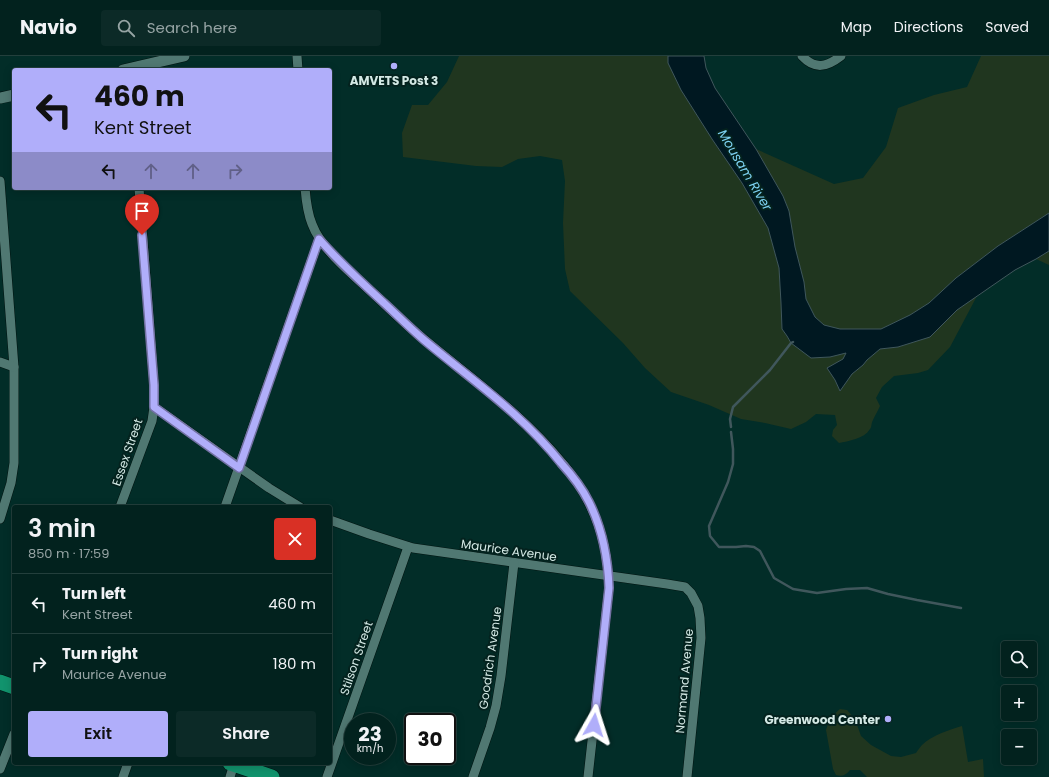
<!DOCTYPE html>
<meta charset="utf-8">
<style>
:root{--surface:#02221e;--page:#0c2a27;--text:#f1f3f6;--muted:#96a4a4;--line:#233f3c;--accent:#b0aefa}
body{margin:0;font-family:Poppins,sans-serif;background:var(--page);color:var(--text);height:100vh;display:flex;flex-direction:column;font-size:15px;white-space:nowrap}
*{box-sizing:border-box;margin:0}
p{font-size:13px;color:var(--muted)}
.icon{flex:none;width:22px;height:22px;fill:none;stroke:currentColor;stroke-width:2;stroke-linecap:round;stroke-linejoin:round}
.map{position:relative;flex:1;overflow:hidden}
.drawer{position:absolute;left:12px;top:449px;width:320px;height:260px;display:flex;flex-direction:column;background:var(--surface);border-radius:4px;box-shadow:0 2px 10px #0003,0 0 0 1px var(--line)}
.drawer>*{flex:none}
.guide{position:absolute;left:12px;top:12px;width:320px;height:122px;border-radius:4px;box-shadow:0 2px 10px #0003,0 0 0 1px var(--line);background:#b0aefa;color:#111;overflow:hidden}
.tools{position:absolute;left:1001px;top:585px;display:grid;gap:8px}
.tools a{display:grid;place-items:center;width:36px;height:36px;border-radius:4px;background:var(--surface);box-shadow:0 2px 10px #0003,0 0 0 1px var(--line);font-size:20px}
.speed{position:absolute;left:344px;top:657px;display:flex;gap:8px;font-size:20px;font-weight:700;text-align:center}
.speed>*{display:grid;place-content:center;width:52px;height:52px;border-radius:50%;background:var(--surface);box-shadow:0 2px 10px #0003,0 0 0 1px var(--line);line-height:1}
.speed small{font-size:10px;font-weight:400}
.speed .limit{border:2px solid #111;border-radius:6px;background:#fff;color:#111}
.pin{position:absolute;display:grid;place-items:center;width:34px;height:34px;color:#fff;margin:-41px -17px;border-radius:50% 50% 50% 0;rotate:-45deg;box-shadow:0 0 4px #0007}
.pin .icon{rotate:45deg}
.me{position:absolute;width:44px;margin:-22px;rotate:6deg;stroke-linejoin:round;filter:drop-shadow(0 0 3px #0008)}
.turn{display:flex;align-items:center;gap:14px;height:84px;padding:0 16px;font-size:18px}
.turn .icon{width:52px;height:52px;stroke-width:2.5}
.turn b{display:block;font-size:28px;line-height:34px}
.lanes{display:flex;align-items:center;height:38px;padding:0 16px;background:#0003;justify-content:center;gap:20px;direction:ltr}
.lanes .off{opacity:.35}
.round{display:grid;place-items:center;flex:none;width:42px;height:42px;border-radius:4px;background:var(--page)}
.headline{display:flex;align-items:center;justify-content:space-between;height:68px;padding:0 16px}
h1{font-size:24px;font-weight:600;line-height:30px}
.action{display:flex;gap:8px;margin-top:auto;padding:8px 16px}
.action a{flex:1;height:46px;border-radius:4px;background:var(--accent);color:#111;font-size:16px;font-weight:600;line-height:46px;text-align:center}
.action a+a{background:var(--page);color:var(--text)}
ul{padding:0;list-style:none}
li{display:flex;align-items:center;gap:12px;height:60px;padding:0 16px;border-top:1px solid var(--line)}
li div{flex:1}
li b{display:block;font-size:15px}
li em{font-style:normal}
header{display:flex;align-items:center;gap:24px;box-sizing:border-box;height:56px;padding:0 20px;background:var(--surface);border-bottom:1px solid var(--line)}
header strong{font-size:19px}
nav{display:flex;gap:22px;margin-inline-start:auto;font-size:14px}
.search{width:280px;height:36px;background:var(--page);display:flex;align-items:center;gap:10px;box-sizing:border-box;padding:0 14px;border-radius:4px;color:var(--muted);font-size:15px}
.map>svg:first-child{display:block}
.green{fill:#20361f}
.water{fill:#001821;stroke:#40575c}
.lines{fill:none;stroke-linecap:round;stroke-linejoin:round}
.stream{stroke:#40575c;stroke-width:2.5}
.minor-casing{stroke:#001411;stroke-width:10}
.tertiary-casing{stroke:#001411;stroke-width:12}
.trunk-casing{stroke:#001411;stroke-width:16}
.minor{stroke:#507872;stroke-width:9}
.tertiary{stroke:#507872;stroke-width:11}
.trunk{stroke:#11936d;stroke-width:15}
.route-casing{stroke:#7271a2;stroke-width:10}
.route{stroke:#b0aefa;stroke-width:7}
.poi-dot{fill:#b0aefa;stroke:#04221e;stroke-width:1.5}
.labels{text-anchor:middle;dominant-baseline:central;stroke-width:4;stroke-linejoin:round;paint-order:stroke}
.poi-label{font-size:12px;font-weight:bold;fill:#d4e9e5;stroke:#04221e}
.street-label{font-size:12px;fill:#d4e9e5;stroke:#04221e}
.water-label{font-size:13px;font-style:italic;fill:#7dd1f1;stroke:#04221e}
</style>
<header>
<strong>Navio</strong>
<div class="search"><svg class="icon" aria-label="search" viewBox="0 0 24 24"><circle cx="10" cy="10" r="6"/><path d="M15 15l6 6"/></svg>Search here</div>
<nav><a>Map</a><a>Directions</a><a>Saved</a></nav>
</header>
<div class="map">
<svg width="1049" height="721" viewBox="0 0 1049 721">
<rect width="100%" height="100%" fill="#022d28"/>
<!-- green -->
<g class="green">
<path d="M459 0H668V7L681 34 712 83 742 127 768 172 779 212 781 247 782 273 787 280 791 287 811 302 830 301 846 297 835 324 840 335 852 318 863 309 867 304 880 293 898 291 930 281 957 254 977 240 950 291 928 314 918 317 894 320 882 331 876 342 880 350C878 355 875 359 873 364 871 367 872 371 870 373 864 383 848 385 839 387L832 380 833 374 837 369 835 359 816 358 806 366 791 373 765 367 741 363 709 349 671 336 645 312 623 287 570 235 565 213 563 167 565 125 562 104 540 100 518 103 502 111 476 110 403 101 402 77 412 49H428L447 26Z"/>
<polygon points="981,0 1049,0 1049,157 998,190 956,222 929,247 910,259 881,273 840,273 824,269 815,261 806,243 804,226 795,191 789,154 783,140 756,93 834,128 863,122 886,91 898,52 934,39 967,31"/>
<polygon points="1049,195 1049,209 1036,203"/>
<path d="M840 653 847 654 855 663 861 680 871 689 891 700 901 701 916 697C918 694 920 691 922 689 932 679 949 674 962 670L968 706 983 703 984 721H867L860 714H850C846 719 842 721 836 719L833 713 826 674 830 662Z"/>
</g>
<!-- water -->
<polygon class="water" points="668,0 704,0 706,12 715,32 756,93 783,140 789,155 795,191 804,226 806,243 815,261 824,269 840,273 881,273 910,259 929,247 956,222 998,190 1049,157 1049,195 1036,203 1015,214 957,254 930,281 898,291 880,293 867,304 863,309 852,318 840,335 835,324 827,312 843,303 846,297 830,301 811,302 791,287 787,280 782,273 781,247 779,212 768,172 742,127 712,83 681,34 668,7"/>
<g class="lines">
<!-- stream -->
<g class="stream">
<polyline points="731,371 730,363 733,351 770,314 791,287 793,286"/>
<polyline points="731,376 733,393 733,408 728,426 709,470 710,480 719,491 736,491 746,490 754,491 760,495 774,522 793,533 817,537 846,533 867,532 888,538 917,544 961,552"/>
</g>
<defs>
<g id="minor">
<polyline points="297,0 298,14"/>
<path d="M802 0C815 14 827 11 841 0"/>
<polyline points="0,125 14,311 14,407 11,427 0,463"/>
<path d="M305 132C306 144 307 156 312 168 321 193 353 219 373 237 390 253 407 270 425 284 474 325 523 359 564 409 573 421 583 433 589 447 602 472 608 503 609 532L588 721"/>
<polyline points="0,306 14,311"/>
<polyline points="154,351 269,432 300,451"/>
<polyline points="120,451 152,365 154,351 154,329 139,132"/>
<polyline points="225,451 319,183"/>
<polyline points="330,464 369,478 413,492 667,528 685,531 691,537 698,550 700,562 701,582 687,721"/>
<polyline points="0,713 14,678"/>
<polyline points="123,721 128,707"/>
<polyline points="230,721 234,708"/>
<polyline points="327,721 408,491"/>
<polyline points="473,721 490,672 496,650 501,620 514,507"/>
</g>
<g id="tertiary">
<polyline points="123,14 184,0"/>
<polyline points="0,42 14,39"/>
</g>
<g id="trunk">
<polyline points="0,626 14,631"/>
<polyline points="230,707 272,721"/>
</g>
</defs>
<!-- minor casing -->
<use href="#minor" class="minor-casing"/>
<!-- tertiary casing -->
<use href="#tertiary" class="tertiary-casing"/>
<!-- trunk casing -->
<use href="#trunk" class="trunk-casing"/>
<!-- minor -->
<use href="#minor" class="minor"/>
<!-- tertiary -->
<use href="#tertiary" class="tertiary"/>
<!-- trunk -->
<use href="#trunk" class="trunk"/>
</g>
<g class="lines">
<defs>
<path id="route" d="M142 179 154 329V351L239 412 319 183C339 206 361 226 384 247 397 259 410 272 424 284 472 324 522 358 561 407 572 419 582 432 589 446 602 472 608 503 609 532L594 669"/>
</defs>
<!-- route casing -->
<use href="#route" class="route-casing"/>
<!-- route -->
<use href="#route" class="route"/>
</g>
<!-- markers -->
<g class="poi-dot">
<circle cx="394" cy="10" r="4"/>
<circle cx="888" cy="663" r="4"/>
</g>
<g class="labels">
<!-- poi labels -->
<g class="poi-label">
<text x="394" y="24">AMVETS Post 3</text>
<text x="880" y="663" text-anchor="end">Greenwood Center</text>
</g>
<!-- street labels -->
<g class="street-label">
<text transform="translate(127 396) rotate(-71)">Essex Street</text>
<text transform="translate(509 494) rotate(8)">Maurice Avenue</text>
<text transform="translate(356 602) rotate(-71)">Stilson Street</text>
<text transform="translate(490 602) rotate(-82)">Goodrich Avenue</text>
<text transform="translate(684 625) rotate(-85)">Normand Avenue</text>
</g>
<!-- water labels -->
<g class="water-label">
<text transform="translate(745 114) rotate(59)">Mousam River</text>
</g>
</g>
</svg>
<div class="tools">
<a><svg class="icon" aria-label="search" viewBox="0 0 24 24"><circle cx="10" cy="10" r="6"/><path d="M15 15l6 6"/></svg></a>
<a>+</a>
<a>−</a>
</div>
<div class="speed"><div>23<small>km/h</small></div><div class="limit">30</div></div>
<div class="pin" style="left:142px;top:179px;background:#d93025"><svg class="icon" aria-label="arrive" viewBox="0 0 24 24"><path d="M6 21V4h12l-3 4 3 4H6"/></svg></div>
<svg class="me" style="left:594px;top:669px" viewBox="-20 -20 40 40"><path d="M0-17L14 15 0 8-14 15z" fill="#b0aefa" stroke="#fff" stroke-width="4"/></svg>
<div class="guide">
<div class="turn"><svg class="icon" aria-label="left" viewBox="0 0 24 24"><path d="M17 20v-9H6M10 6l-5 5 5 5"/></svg><div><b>460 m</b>Kent Street</div></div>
<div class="lanes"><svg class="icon" aria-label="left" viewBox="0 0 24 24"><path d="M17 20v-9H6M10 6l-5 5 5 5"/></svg><svg class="icon off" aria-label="ahead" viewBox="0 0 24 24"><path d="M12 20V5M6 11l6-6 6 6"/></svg><svg class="icon off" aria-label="ahead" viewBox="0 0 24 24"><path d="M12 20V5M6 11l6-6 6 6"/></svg><svg class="icon off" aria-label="right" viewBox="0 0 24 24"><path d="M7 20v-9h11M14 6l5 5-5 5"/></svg></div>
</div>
<section class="drawer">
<div class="headline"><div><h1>3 min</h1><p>850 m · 17:59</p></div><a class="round" style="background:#d93025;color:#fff"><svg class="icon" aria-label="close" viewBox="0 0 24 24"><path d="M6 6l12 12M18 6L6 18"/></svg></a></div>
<ul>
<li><svg class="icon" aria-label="left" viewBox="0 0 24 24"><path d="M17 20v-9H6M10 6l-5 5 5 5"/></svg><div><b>Turn left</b><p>Kent Street</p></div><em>460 m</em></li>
<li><svg class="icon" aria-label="right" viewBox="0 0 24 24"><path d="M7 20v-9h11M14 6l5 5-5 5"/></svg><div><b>Turn right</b><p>Maurice Avenue</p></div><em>180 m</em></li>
</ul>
<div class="action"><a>Exit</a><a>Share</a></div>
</section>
</div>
